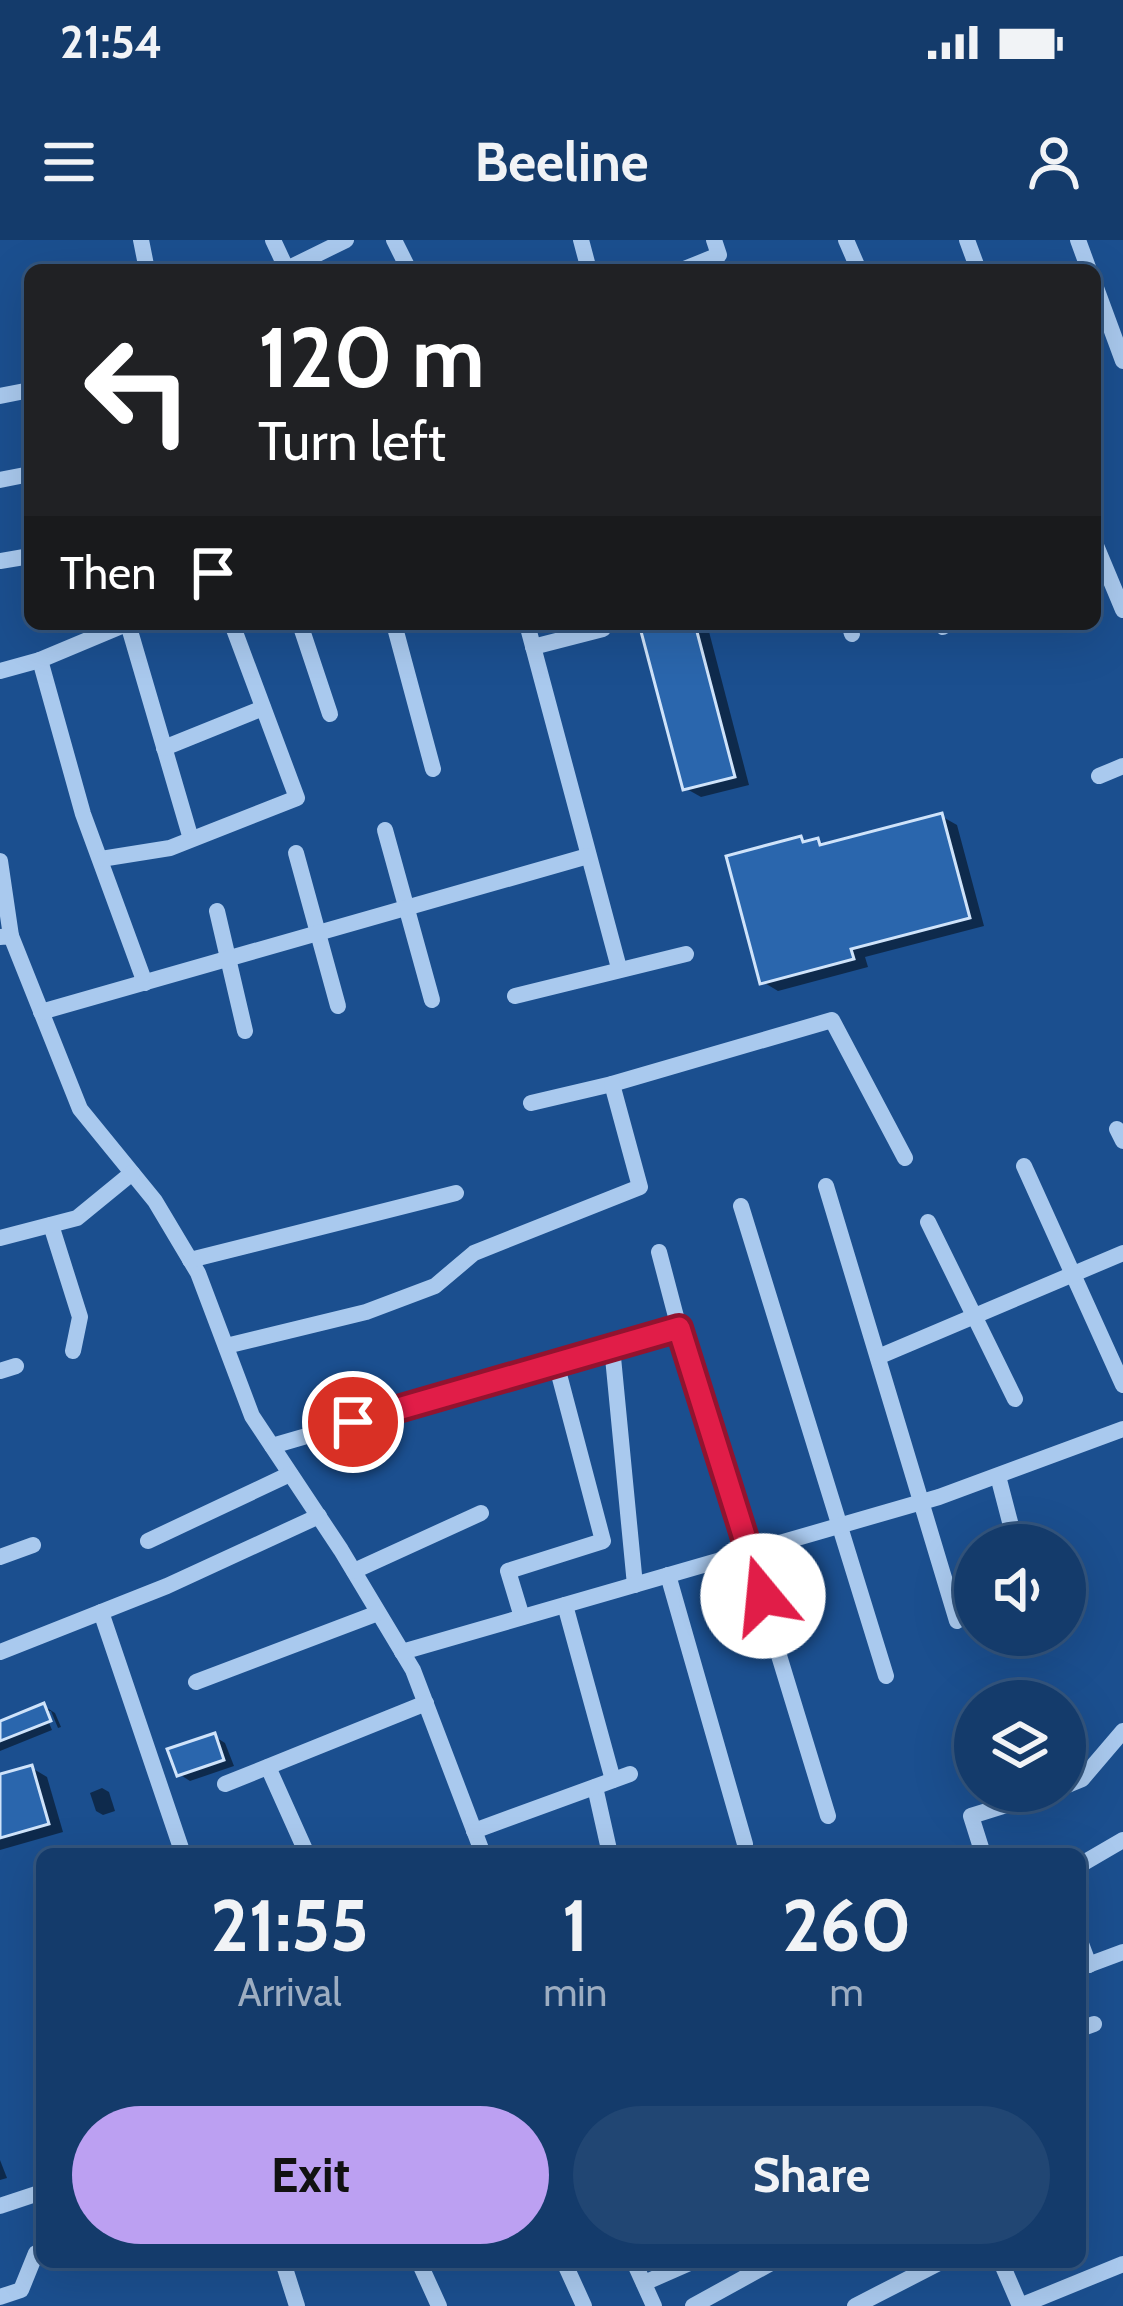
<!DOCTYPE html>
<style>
:root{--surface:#143b6b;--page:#214673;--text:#f1f3f6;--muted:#9dadc1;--line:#33557e;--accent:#bca0f2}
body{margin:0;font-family:Cabin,sans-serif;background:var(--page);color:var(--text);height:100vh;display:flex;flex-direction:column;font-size:45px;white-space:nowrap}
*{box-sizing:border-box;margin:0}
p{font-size:39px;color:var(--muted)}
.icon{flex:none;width:66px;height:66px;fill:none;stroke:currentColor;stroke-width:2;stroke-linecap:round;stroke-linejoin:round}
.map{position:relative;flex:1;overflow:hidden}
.drawer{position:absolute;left:36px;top:1608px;width:1050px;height:420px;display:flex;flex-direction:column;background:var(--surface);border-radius:18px;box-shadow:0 12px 48px #0002,0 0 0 3px var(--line)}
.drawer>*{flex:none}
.hud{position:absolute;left:24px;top:24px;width:1077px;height:366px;border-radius:18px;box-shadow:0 12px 48px #0002,0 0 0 3px var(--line);background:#202124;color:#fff;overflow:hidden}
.tools{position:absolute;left:954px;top:1284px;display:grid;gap:24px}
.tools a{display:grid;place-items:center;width:132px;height:132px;border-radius:50%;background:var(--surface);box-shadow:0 12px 48px #0002,0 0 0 3px var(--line);font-size:60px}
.pin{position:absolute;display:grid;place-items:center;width:102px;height:102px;color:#fff;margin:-51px;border:6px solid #fff;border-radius:50%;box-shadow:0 3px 12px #0007}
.me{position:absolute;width:132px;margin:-66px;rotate:343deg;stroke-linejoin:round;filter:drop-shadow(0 0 9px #0008)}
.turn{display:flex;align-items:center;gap:42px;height:252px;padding:0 36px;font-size:54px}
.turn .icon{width:156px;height:156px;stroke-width:2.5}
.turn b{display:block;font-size:84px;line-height:102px}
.then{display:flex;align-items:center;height:114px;padding:0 36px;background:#0003;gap:24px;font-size:45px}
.eta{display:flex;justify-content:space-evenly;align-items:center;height:204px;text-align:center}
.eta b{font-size:72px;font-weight:800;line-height:84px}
.cta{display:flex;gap:24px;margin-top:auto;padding:24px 36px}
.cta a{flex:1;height:138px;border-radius:72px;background:var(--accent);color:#111;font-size:48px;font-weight:800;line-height:138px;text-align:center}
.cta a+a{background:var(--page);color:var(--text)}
.status{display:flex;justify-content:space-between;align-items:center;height:84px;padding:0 60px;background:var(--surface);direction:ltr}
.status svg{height:33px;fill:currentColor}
header{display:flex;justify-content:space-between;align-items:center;height:156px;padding:0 36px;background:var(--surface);font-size:54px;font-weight:800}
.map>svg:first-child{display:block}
.shadow{fill:#0007}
.building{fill:#2a66ad;stroke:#cfe3fa;stroke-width:3}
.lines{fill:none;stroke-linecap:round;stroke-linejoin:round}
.minor{stroke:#a9c9ee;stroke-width:16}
.route-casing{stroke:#92132f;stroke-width:30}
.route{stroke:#e11d48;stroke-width:21}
</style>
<div class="status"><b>21:54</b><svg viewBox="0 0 49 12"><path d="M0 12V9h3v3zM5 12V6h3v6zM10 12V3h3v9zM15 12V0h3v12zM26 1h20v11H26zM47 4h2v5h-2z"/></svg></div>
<header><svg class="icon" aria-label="menu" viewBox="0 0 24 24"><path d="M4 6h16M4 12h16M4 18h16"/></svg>Beeline<svg class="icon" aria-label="person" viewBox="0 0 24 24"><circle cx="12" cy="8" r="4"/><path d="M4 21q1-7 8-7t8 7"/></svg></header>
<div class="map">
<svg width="1123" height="2066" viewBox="0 0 1123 2066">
<rect width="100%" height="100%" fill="#1b4f8f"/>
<!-- shadow -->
<g class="shadow">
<polygon points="642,384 707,384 749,545 701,557 685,548"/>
<polygon points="941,576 957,585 984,686 865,717 868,727 778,751 763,742 801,599 826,606"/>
<polygon points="44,1466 55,1473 61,1487 58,1488 51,1471 44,1471 52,1490 0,1511 0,1484"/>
<polygon points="214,1496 225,1503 234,1526 190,1541 179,1534"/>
<polygon points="32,1528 47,1537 63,1592 0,1610 0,1537"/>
<polygon points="102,1548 109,1552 115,1571 103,1575 96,1571 90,1553"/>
<polygon points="0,1920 7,1938 0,1940"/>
</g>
<!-- building -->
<g class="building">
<polygon points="639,384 695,384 735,537 683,550"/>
<polygon points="942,573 970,678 851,709 854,719 760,744 726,616 801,596 803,602 818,598 820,605"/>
<polygon points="44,1463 51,1481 0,1501 0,1481"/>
<polygon points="215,1493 224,1520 177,1536 167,1509"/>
<polygon points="32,1525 49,1584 0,1598 0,1534"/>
</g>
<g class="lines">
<!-- minor -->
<g class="minor">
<polyline points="141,0 147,30"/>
<polyline points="273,0 287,30"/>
<polyline points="394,0 409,30"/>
<polyline points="581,0 589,30"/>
<polyline points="846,0 859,30"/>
<polyline points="967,0 978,30"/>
<polyline points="1078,0 1089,30"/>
<polyline points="287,29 346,0"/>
<polyline points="682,30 719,15 714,0"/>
<polyline points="1095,45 1123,121"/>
<polyline points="0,156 30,150"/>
<polyline points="0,240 30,234"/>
<polyline points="1095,303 1123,370"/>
<polyline points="0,321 30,316"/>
<polyline points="126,384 40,420 83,574 145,743"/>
<polyline points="128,384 191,599"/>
<polyline points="300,384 330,474"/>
<polyline points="394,384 433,529"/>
<polyline points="527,384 619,728"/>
<polyline points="849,384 852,394"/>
<polyline points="942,384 943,387"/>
<polyline points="533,407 603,389"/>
<polyline points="0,431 40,420"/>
<polyline points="164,508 263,468"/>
<polyline points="1099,536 1123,526"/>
<polyline points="385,590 432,760"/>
<polyline points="296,613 338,766"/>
<polyline points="101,619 170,608 297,558 232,384"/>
<polyline points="0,621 11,696"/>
<polyline points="217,671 245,791"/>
<polyline points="0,697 11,696 80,869 155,961 198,1033 252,1176 341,1310 413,1430 483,1614"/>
<polyline points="515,756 686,714"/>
<polyline points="41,772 588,616"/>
<polyline points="531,863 612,844 832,780 905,918"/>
<polyline points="1117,889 1123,901"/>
<polyline points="1024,926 1123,1145"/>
<polyline points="826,946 957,1381"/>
<polyline points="741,966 886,1436"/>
<polyline points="928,982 1015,1159"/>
<polyline points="51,985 80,1077 73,1111"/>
<polyline points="0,998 77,978 132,933"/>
<polyline points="659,1012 679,1088"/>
<polyline points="190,1020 456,953"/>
<polyline points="226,1106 366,1072 435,1046 474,1013 640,947 612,844"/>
<polyline points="612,1107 635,1345"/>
<polyline points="878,1117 1123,1013"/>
<polyline points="0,1131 16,1126"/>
<polyline points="272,1206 679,1088 828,1576"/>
<polyline points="998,1236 1016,1305"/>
<polyline points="148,1301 290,1234"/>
<polyline points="0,1317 33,1305"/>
<polyline points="354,1331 481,1273"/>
<polyline points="668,1335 745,1604"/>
<polyline points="565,1365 613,1540"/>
<polyline points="101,1372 183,1614"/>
<polyline points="522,1377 508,1331 603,1301 556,1123"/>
<polyline points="0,1412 167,1346 319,1276"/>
<polyline points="402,1412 939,1257 1123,1189"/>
<polyline points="196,1442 378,1373"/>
<polyline points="268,1527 307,1614"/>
<polyline points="225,1544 426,1463"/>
<polyline points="1065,1546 1082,1539 1123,1491"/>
<polyline points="595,1547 610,1614"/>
<polyline points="474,1591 630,1534"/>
<polyline points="983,1614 971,1576 1052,1551"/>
<polyline points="1080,1625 1123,1600"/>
<polyline points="1080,1701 1089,1725"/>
<polyline points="1080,1728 1123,1712"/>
<polyline points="1080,1789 1094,1784"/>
<polyline points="1080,1930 1081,1933"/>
<polyline points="0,1966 42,1952"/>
<polyline points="283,2022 297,2066"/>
<polyline points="419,2022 439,2066"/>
<polyline points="564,2022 584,2066"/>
<polyline points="634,2022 654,2066"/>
<polyline points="1001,2022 1020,2066 1123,2024"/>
<polyline points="644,2043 692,2022"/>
<polyline points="0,2057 21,2050 36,2013 42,2011"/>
<polyline points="693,2066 773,2022"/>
<polyline points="855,2066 941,2022"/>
</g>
</g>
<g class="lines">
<defs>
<polyline id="route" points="353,1182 679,1088 763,1356"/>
</defs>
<!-- route casing -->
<use href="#route" class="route-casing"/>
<!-- route -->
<use href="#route" class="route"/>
</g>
</svg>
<div class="tools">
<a><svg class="icon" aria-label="sound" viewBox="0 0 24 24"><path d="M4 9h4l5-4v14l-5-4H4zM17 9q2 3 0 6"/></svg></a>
<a><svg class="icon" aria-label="layers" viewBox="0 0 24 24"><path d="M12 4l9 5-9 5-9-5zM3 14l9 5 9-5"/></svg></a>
</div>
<div class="pin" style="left:353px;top:1182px;background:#d93025"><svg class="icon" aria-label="arrive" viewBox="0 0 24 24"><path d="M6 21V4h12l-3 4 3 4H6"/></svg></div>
<svg class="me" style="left:763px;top:1356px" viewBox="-20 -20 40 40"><circle r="19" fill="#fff"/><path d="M0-13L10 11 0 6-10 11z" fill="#e11d48"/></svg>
<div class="hud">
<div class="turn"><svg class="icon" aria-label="left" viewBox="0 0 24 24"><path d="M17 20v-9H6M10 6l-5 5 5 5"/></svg><div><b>120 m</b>Turn left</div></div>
<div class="then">Then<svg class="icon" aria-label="arrive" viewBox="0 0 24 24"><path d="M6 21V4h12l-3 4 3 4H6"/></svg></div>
</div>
<section class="drawer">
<div class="eta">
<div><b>21:55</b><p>Arrival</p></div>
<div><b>1</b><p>min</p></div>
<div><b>260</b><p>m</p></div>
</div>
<div class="cta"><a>Exit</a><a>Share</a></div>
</section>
</div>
